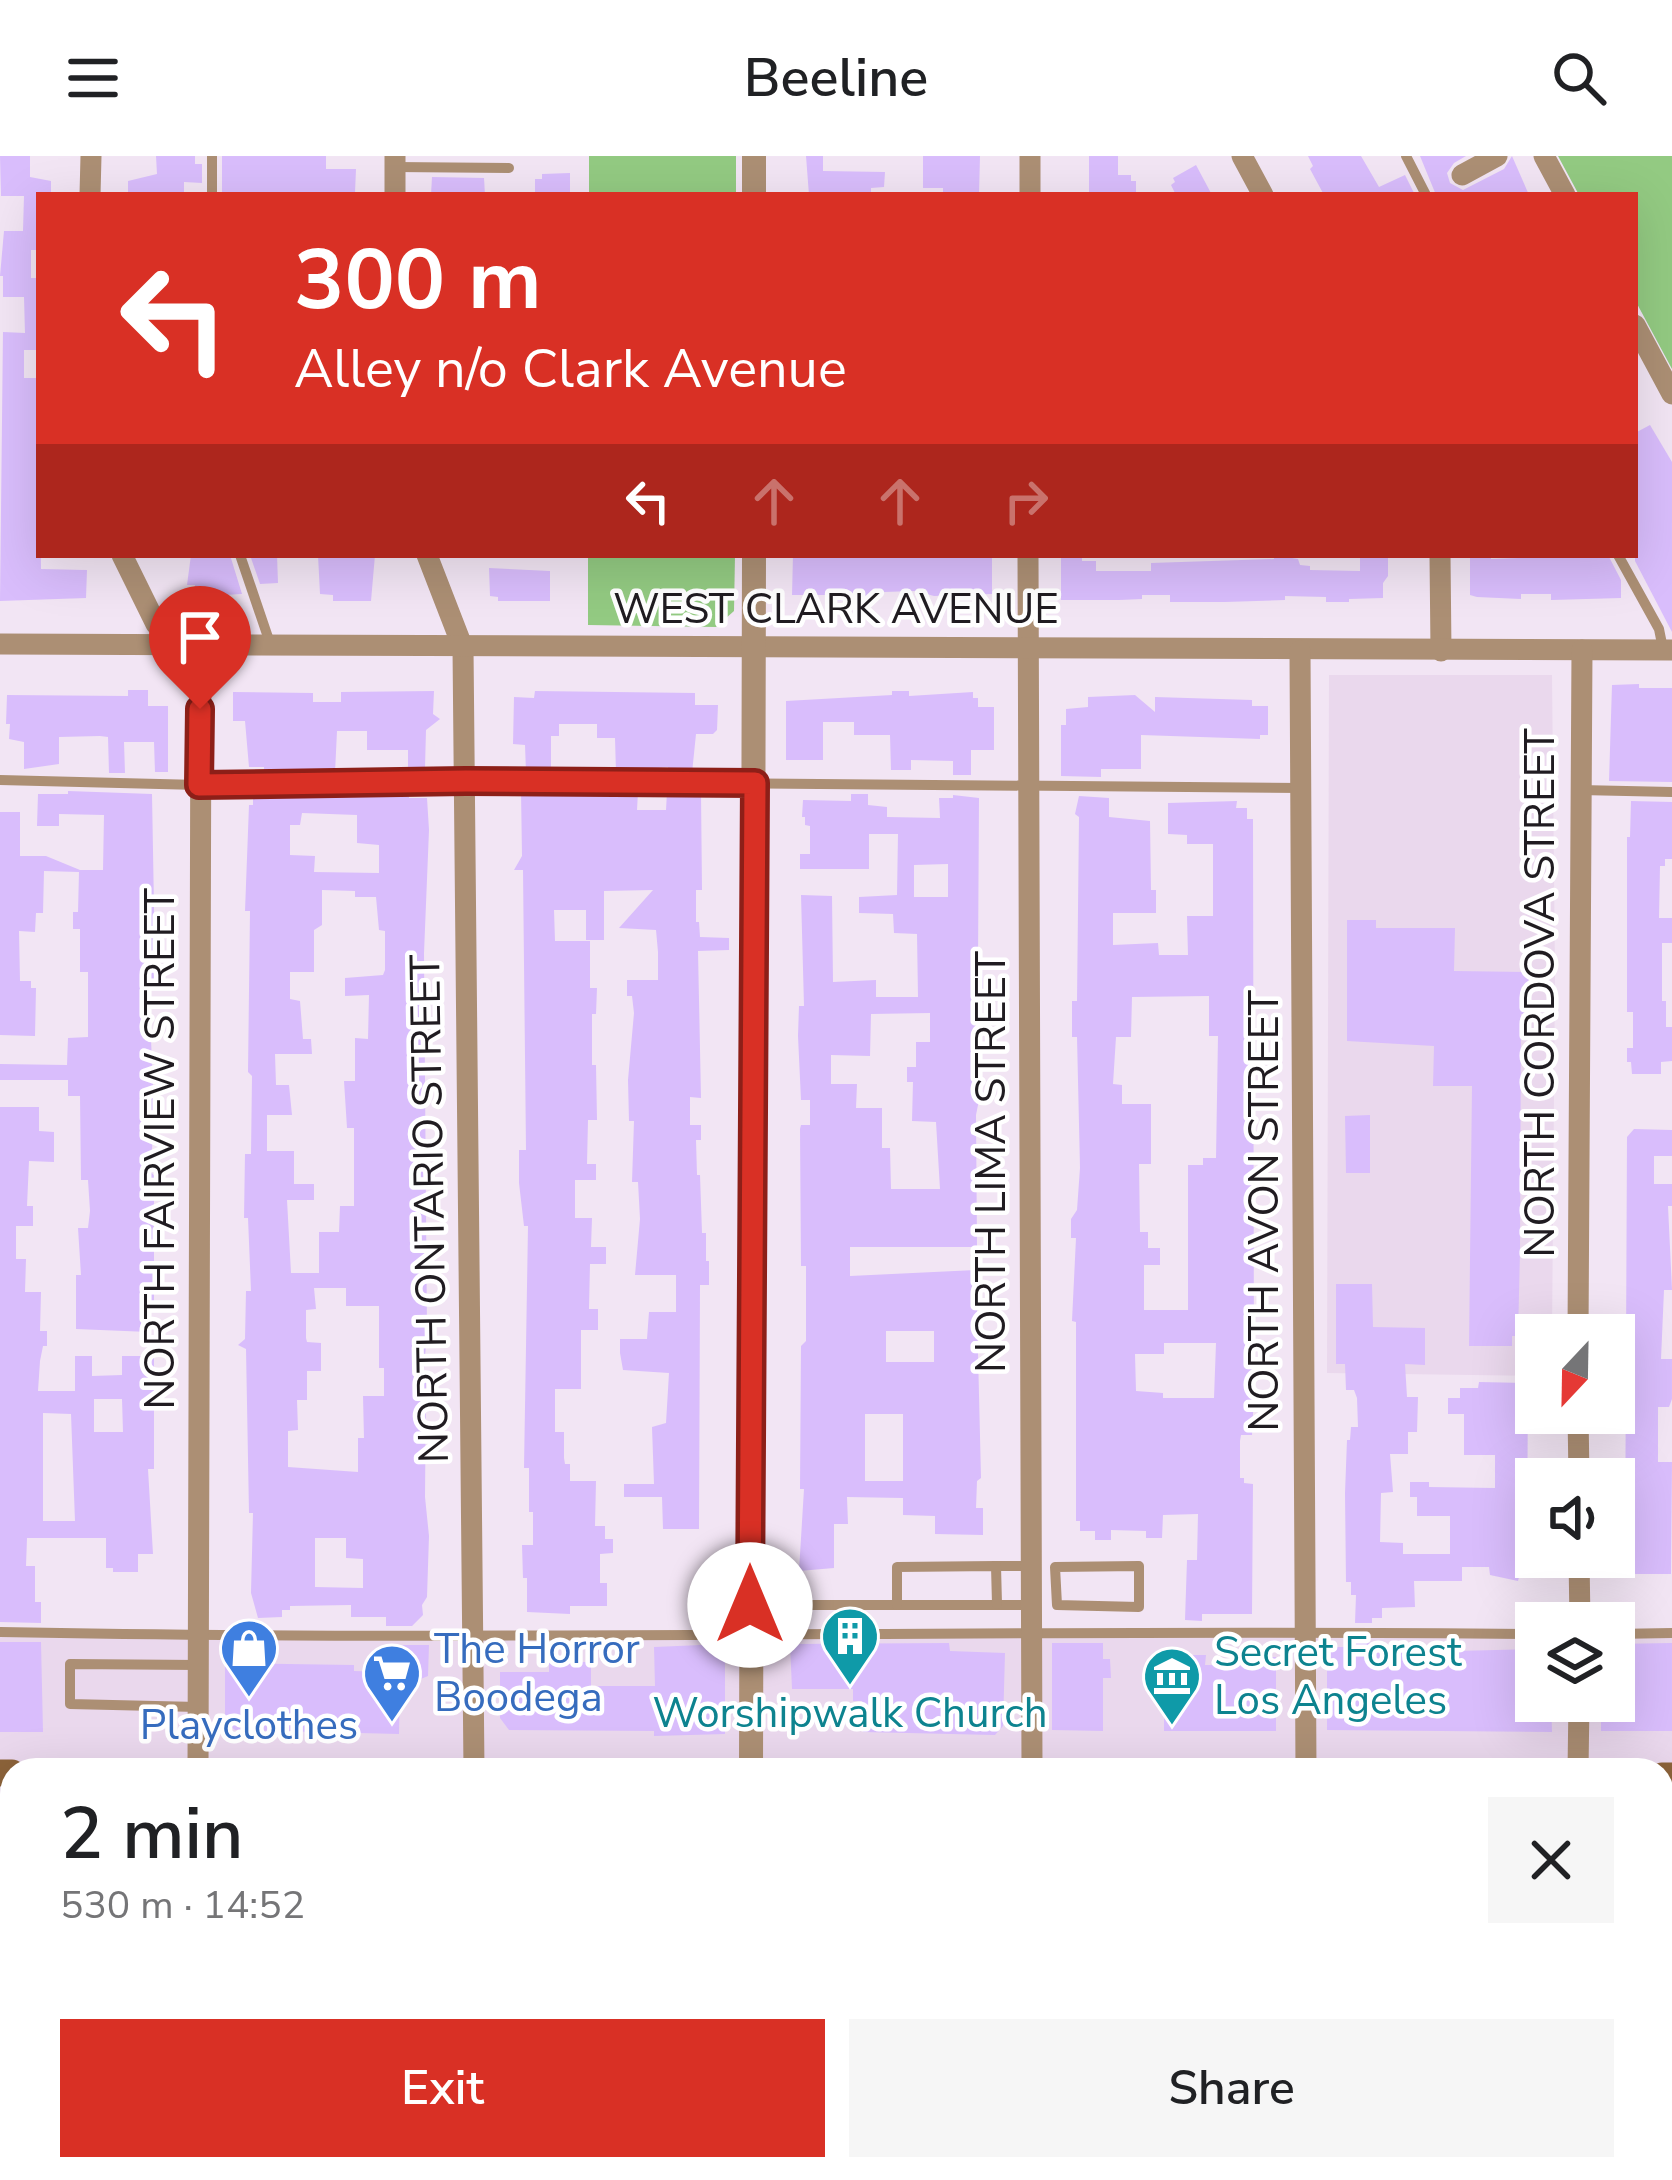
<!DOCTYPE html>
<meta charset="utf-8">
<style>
:root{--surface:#fff;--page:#f6f6f6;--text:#202124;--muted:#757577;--accent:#d93025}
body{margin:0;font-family:"Nunito Sans",sans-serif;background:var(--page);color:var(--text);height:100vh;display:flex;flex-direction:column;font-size:45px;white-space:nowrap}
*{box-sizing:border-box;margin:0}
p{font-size:39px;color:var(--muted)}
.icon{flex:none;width:66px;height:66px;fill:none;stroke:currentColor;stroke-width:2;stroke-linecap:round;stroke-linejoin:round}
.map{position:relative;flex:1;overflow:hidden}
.details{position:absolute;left:0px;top:1602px;width:1674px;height:423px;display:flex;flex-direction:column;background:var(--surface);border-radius:36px 36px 0 0;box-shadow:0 12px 48px #0002}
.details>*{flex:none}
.hud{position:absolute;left:36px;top:36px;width:1602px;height:366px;border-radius:0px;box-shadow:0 12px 48px #0002;background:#d93025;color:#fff;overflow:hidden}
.needle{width:78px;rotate:202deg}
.tools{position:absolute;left:1515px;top:1158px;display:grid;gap:24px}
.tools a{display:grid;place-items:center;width:120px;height:120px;border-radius:0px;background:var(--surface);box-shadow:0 12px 48px #0002;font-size:60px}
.pin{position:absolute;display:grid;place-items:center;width:102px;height:102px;color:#fff;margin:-123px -51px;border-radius:50% 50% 50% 0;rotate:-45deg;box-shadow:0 0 12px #0007}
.pin .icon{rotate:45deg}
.me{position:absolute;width:132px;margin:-66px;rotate:0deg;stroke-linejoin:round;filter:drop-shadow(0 0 9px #0008)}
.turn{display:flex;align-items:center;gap:42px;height:252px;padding:0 60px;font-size:54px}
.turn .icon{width:156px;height:156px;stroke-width:2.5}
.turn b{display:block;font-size:84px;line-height:102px}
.lanes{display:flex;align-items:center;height:114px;padding:0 60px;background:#0003;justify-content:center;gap:60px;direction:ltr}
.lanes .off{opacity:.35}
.round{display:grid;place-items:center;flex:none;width:126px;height:126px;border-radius:0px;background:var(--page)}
.head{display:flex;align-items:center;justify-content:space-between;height:204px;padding:0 60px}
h1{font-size:72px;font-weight:600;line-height:90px}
.button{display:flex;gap:24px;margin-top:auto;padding:24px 60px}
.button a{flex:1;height:138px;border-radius:0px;background:var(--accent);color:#fff;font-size:48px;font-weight:600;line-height:138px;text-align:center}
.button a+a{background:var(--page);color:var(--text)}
header{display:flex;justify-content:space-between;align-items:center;height:156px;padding:0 60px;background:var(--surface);font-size:54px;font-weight:600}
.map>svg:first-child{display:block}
.built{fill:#ead8ed}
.green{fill:#93ca82}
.building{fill:#d9bdfc;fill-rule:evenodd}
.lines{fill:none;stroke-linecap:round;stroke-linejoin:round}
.service{stroke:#ac8f74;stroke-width:10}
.minor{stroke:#ac8f74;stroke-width:21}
.tertiary{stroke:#ac8f74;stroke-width:24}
.secondary{stroke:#8c633a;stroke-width:27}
.route-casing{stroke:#8d1f18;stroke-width:30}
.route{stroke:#d93025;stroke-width:21}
.labels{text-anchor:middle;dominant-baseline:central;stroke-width:9;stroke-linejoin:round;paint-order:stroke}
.street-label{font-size:42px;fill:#201c21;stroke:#fff}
.shop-label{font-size:42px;fill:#366cbe;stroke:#fff;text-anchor:start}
.culture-label{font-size:42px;fill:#0d838f;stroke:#fff;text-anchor:start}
</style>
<header><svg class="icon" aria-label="menu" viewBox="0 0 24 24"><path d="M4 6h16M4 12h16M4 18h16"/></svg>Beeline<svg class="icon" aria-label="search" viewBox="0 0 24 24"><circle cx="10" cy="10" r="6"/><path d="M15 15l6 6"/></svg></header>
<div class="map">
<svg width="1672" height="2024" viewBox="0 0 1672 2024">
<rect width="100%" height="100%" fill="#f2e5f4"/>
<!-- built -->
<g class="built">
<polygon points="1329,519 1552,519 1555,818 1552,1179 1536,1179 1536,1220 1327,1217"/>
<polygon points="1536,1478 1536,1545 1614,1545 1614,1479 1672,1479 1672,1757 1662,1757 1662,1614 12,1614 12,1763 0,1763 0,1481"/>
</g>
<!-- green -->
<g class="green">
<rect x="589" y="0" width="147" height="39"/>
<polygon points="1558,0 1672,0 1672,213 1635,144 1635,39 1579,39"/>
<polygon points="588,399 735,399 734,455 716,471 588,469"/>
</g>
<!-- building -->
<g class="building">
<polygon points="0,0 30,0 30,21 51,25 51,39 39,39 39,94 31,94 31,122 39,122 39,194 24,194 24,222 39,222 41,413 87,414 86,442 0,445 3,176 25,177 24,141 3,141 3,120 0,120 4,75 23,75 24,40 1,40"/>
<polygon points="156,0 195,0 195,8 202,8 202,27 184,26 184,39 128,39 128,25 157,18"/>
<polygon points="222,0 326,0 326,13 356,13 355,37 222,39"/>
<polygon points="806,0 823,0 823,15 885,16 884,31 871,32 871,39 809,39"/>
<polygon points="923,0 980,0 979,39 943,39 943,32 923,32"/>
<polygon points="1089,0 1118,0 1118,19 1131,19 1131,25 1136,25 1136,39 1089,39"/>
<polygon points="1308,0 1361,0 1379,31 1405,19 1415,39 1324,39 1310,13 1313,10"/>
<polygon points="1420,0 1466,0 1454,7 1447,17 1450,27 1463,34 1504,13 1512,0 1529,39 1436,39"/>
<polygon points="1196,9 1212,39 1176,39 1171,29 1175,26 1173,22"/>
<polygon points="570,17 570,39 535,39 535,23 542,23 542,18"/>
<polygon points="432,21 484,22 485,39 431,39"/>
<polygon points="1650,269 1672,306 1672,476 1635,405 1635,277"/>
<polygon points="191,399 230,399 242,438 224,439 224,444 195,440 195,429 187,429"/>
<polygon points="250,399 277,399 278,427 260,428"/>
<polygon points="318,399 375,399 371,445 333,445 333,439 320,438"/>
<polygon points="793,399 992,402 992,438 934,440 915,435 884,436 884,439 869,439 869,444 846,445 831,445 831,439 792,439"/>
<polygon points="1061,399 1082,399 1082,405 1096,405 1096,415 1151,415 1151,407 1274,403 1274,399 1298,403 1300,409 1310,410 1310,414 1360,415 1360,399 1388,399 1388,420 1383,427 1383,442 1349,443 1349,446 1326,446 1326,441 1285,440 1285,444 1225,446 1170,446 1170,439 1142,439 1142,443 1119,444 1061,444"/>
<polygon points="1470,399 1491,399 1491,403 1608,399 1621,424 1621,442 1551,444 1551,438 1521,438 1521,443 1477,441 1470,439"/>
<polygon points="489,412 550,415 550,445 498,445 498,441 490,440"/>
<polygon points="1639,528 1639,532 1672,532 1672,626 1609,625 1612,529"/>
<polygon points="128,534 148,534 148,550 168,550 168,616 155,616 154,586 124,586 125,617 109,617 108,581 100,580 59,581 59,608 24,613 24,586 9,583 10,568 6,568 7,539 128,540"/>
<polygon points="434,535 433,558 440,563 426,574 425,612 408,612 408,594 367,594 367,575 337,575 335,617 264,618 264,611 249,611 245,565 233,565 233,536 313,537 313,546 341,546 341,536"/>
<polygon points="535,535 695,537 695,549 718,549 717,574 713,578 696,578 692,617 668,617 668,611 616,616 615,582 597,582 597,568 559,568 559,580 551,580 551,616 526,616 525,589 513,588 514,541 534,542"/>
<polygon points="892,535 909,535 909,540 973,536 973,542 978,542 978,551 994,551 994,594 971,594 971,619 953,619 953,605 911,604 911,614 891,614 890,579 854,579 854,566 823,566 823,604 786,604 786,545 892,539"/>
<polygon points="1135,539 1155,556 1155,541 1252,544 1252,550 1268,550 1268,579 1260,579 1260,583 1141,579 1141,613 1101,613 1101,621 1061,620 1061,569 1066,569 1066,553 1088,551 1088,541"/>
<polygon points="68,635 152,638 155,808 155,826 151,826 149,838 154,951 151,1016 158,1024 158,1034 154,1034 154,1148 149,1148 149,1176 76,1173 76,1119 81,1119 78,1072 88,1072 90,1055 88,1024 81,1024 80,940 68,940 68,924 0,924 0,908 67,909 68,882 88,881 88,816 80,816 80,773 73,773 73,756 78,756 79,716 44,715 43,757 36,757 35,776 19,775 20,825 31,825 31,832 36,832 35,880 0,879 0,656 20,656 20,700 46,700 80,714 103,714 104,659 59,658 59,670 37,670 38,638 68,638"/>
<polygon points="521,635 638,636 637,654 666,654 667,636 701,637 702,734 696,734 696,766 699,766 700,781 729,782 729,794 698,795 701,942 690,941 690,969 701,969 701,984 696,984 697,1019 700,1019 702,1077 706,1077 706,1105 709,1105 709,1129 700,1129 699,1373 663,1373 662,1341 624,1341 624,1328 654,1328 652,1271 666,1267 669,1217 623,1214 620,1197 620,1183 647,1183 649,1156 676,1156 676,1119 635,1119 640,1063 638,1026 632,1026 634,965 629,965 628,924 634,857 632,840 627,840 627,824 658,824 658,796 656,774 619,772 653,734 604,735 604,784 586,784 586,754 554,754 555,785 590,785 590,832 597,832 596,858 592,858 592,909 596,909 597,964 588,964 587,1008 596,1008 596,1024 575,1024 575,1062 592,1062 591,1091 606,1091 606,1108 590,1108 589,1153 598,1153 598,1174 581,1174 581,1233 555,1233 555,1276 564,1276 564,1302 565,1308 570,1308 570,1325 596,1325 595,1370 605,1370 605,1383 613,1383 613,1397 600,1398 600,1427 607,1427 607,1450 570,1450 570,1458 527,1456 527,1422 523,1422 522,1389 533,1389 533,1356 529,1356 529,1312 524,1312 528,1070 524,1070 519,1027 519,994 526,994 523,714 514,714 522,700"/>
<path d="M371 636H409V642H427L429 674 424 797 427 1176 423 1226H426L425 1341 429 1380 427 1441 422 1449 423 1459 412 1470H386V1461H351V1449L290 1450V1454H282V1461L258 1462 251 1437 253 1357H249L246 1193 238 1189 245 1183 246 1135H251L248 1062H244L245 998H251L252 920 248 916 250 755H245L249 649H253V641L265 638 335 637V640L371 641ZM302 657 357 659V687L379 689V717L314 716 315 700 290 699V669H300ZM322 734 355 735V741H376L379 774 385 775V814L383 819 345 822V840L369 839 368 883 355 882V925H344L347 972H354V1050H340L339 1076H319V1117H291L287 1044H314V1028H294V995H267V959H292L289 929H276L275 898H312L311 883H303L300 845 290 843V816H314V774L322 769ZM314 1132H346V1150H379V1212H384V1240H363L364 1282H358V1316L288 1311V1275L298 1274 297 1244H307V1215H321V1187L307 1186 306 1182V1154L316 1153ZM315 1382H346V1402L363 1403V1432L315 1431Z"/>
<path d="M851 638H868V649L887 651V661L940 662 939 642H953V639L979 642 978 808H982L983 839H975L982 929 976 959 977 1091H850V1120L976 1114 981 1322 977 1325 976 1352H983V1379L935 1378V1360L903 1359V1342L847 1341 848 1368H834V1412L799 1415 804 1333H800L801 1190 806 1185V1110H801L800 973 801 969H810V944H801L798 880 799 850H804L801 739 832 740 833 826 876 824V841H918L917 778 894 777 893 758 859 757V741L897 739 898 678H869V713H800V698H810V670L805 669V661H802L803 644 851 645ZM948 708V741H914V709ZM930 857V886H916V911H907V926H913L912 965 936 966 940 1033H891L890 992H882V952H856L857 928H831V899L870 900 871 858ZM886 1175H934V1206H886ZM865 1258H903V1325H865Z"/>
<path d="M1079 640 1109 642V661L1150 665 1151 734H1156V757H1113V789L1158 787 1159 799H1188L1187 760H1213V688H1187V679L1168 678V647L1237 645 1236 652H1247V663H1253L1254 1237 1252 1279H1241L1240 1285V1322H1244V1327L1253 1328 1252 1458H1202V1465L1185 1464 1187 1404H1197L1198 1358 1163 1359 1162 1382H1146V1375L1111 1374V1384H1095V1375H1080V1365H1076V1166L1072 1165 1076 1082H1071V1063L1077 1054 1080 1012 1077 881H1072V845H1077L1079 661 1075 658ZM1209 840V880H1218L1216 1002H1203V1009H1188V1154H1144V1109H1160V1092H1148V1076H1140L1139 1008H1151V948H1122V929L1113 928 1116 881H1131L1132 841ZM1164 1187H1216L1214 1242H1163V1237L1136 1235 1135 1198H1164Z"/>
<polygon points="1631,645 1672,646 1672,703 1665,703 1665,710 1660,710 1659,762 1672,762 1672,787 1662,787 1662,845 1666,845 1666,871 1672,871 1672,905 1661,906 1661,918 1632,918 1631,906 1627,906 1627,892 1633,892 1633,856 1627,856 1627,681 1630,681"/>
<polygon points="1347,764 1376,764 1376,772 1455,772 1454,815 1529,816 1528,858 1521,858 1520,1096 1518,1180 1512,1180 1512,1190 1469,1190 1472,930 1433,930 1434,890 1347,885"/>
<path d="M0 951H39V975L54 976V1006L29 1005 27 1050H33V1070H16V1103H26L25 1136H41L40 1175H47V1190H43L40 1205 38 1235H75V1200H92V1220L122 1219V1200H154V1313H148L153 1398H138V1416H113V1412H106V1382H27L26 1410H35V1446H41V1467L0 1466ZM94 1243H122L123 1276H94ZM43 1257 71 1258 75 1365H43Z"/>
<polygon points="1370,959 1370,1017 1346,1017 1345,960"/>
<polygon points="1634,973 1672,974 1672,1000 1654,1000 1654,1028 1672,1028 1672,1050 1668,1050 1672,1134 1664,1134 1661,1203 1672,1203 1672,1243 1669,1251 1658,1251 1658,1306 1672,1306 1671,1418 1630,1418 1631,1407 1625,1407 1627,981"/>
<polygon points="1336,1128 1372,1128 1373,1171 1425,1172 1425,1209 1405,1208 1407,1241 1418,1241 1417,1276 1408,1276 1408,1298 1390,1298 1393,1336 1381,1337 1380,1386 1403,1387 1403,1398 1450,1398 1450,1360 1417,1360 1417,1341 1410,1341 1410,1326 1429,1326 1429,1331 1495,1332 1495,1299 1464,1299 1464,1258 1448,1258 1448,1242 1460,1242 1460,1232 1478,1232 1479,1226 1528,1227 1527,1390 1534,1390 1534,1408 1526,1417 1520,1417 1518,1425 1490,1419 1489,1411 1462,1411 1462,1425 1414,1425 1415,1451 1382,1452 1382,1462 1372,1462 1372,1467 1355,1467 1356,1439 1351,1439 1351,1426 1346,1426 1345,1337 1347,1284 1350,1284 1351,1271 1358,1271 1357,1242 1354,1234 1346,1234 1345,1208 1336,1208"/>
<polygon points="0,1486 41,1486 43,1576 0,1576"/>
<polygon points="1354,1486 1372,1487 1376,1497 1536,1493 1536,1545 1551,1545 1552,1576 1327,1574 1327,1491 1354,1491"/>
<polygon points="949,1487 950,1495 1005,1497 1003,1570 995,1579 863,1576 862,1545 853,1545 853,1533 792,1533 790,1488"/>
<polygon points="1052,1487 1103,1487 1103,1503 1110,1503 1111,1522 1103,1522 1103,1575 1052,1574"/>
<polygon points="1672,1487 1672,1575 1601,1575 1601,1545 1614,1545 1614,1488"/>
<polygon points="725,1488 725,1578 654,1580 654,1575 509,1574 500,1562 500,1516 549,1516 549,1506 591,1506 591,1530 655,1530 654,1491"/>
<polygon points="386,1489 429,1489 428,1520 416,1525 400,1525 399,1578 235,1574 225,1566 225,1507 354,1509 354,1515 386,1516"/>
<polygon points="1164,1499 1206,1499 1205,1509 1243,1509 1244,1501 1276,1501 1276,1575 1164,1575"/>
</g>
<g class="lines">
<!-- service -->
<g class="service">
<polyline points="1406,0 1426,39"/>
<polyline points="395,11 509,12"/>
<polyline points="212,39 212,0"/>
<polyline points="240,399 271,490"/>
<polyline points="1618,399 1659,473 1663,493"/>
<polyline points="0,624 199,629 466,625 1301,632"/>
<polyline points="1580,634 1672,636"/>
<polyline points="996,1410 1031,1410"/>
<polygon points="1139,1410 1139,1451 1057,1449 1055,1411"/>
<polyline points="754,1449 1032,1449"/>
<polyline points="897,1449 897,1411 996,1410 997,1448"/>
<path d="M0 1476C512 1486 1024 1472 1536 1478"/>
<polyline points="1614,1478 1672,1477"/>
<polyline points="198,1551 70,1548 70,1508 199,1509"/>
<polyline points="1662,1759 1672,1759"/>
<polyline points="0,1768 12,1768"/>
</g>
<!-- minor -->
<g class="minor">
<polyline points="395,0 395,39"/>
<polyline points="1242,0 1263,39"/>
<polyline points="1544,0 1565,39"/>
<polyline points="1462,19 1497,0"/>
<polyline points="90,39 91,0"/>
<polyline points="1030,39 1030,0"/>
<polyline points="1635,169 1672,238"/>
<polyline points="122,399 156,468 187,491 201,515 198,1614"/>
<polyline points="427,399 463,492 474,1614"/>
<polyline points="1028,399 1032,1614"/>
<polyline points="1440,399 1441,495"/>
<polyline points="0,488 1672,494"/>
<polyline points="1300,495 1306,1614"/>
<polyline points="1578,1179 1582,494"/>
<polyline points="1578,1257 1579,1323"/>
<polyline points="1579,1401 1580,1467"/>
<polyline points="1578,1614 1579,1545"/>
<polyline points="473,2013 473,2024"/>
<polyline points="197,2024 198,2013"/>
<polyline points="1028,2024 1028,2013"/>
<polyline points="1301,2024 1301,2013"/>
<polyline points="1576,2024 1576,2013"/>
</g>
<!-- tertiary -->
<g class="tertiary">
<polyline points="754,0 754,39"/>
<polyline points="751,1614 754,399"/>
<polyline points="749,2013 749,2024"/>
</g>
<!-- secondary -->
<g class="secondary">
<polyline points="0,1617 12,1617"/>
<polyline points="1662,1620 1672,1620"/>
</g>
</g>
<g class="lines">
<defs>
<polyline id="route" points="200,553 199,629 466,625 755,627 750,1449"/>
</defs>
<!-- route casing -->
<use href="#route" class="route-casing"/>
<!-- route -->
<use href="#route" class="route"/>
</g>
<!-- icons -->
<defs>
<symbol id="building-pin" viewBox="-11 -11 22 30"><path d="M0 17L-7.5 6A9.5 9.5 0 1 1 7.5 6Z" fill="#0f9aa8" stroke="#fff"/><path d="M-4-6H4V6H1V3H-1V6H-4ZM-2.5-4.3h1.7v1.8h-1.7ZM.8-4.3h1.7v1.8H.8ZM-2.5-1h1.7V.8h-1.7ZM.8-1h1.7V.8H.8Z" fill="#fff"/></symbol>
<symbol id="shop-pin" viewBox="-11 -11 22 30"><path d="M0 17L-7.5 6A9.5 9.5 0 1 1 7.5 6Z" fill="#3f7fe0" stroke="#fff"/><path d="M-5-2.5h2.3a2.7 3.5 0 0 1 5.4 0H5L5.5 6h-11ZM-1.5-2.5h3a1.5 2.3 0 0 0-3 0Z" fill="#fff"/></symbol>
<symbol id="supermarket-pin" viewBox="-11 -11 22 30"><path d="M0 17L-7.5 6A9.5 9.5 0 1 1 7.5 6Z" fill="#3f7fe0" stroke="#fff"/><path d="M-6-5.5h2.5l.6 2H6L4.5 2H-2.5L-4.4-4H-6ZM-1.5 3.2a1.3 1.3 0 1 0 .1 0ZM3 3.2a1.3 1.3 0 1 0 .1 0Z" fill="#fff"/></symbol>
<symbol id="museum-pin" viewBox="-11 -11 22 30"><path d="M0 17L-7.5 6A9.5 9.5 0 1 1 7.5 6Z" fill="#0f9aa8" stroke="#fff"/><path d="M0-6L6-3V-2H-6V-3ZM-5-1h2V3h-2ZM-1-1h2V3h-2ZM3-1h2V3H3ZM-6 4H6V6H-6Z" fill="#fff"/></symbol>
</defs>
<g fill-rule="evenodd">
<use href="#building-pin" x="817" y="1447" width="66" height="90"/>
<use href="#shop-pin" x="216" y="1459" width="66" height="90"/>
<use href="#supermarket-pin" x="359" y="1484" width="66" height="90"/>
<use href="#museum-pin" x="1139" y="1487" width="66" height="90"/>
</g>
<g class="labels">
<!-- street labels -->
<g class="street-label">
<text x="836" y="453">WEST CLARK AVENUE</text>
<text transform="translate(1540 837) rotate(-90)">NORTH CORDOVA STREET</text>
<text transform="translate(160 993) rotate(-90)">NORTH FAIRVIEW STREET</text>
<text transform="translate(991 1006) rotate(-90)">NORTH LIMA STREET</text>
<text transform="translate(430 1053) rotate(-91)">NORTH ONTARIO STREET</text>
<text transform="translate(1264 1055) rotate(-90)">NORTH AVON STREET</text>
</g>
<!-- shop labels -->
<g class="shop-label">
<text x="434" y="1493">The Horror<tspan x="434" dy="48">Boodega</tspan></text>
<text x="249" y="1569" text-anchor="middle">Playclothes</text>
</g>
<!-- culture labels -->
<g class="culture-label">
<text x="1214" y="1496">Secret Forest<tspan x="1214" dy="48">Los Angeles</tspan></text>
<text x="850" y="1557" text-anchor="middle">Worshipwalk Church</text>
</g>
</g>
</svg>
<div class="tools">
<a><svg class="needle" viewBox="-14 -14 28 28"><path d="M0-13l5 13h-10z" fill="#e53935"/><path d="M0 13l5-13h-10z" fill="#757577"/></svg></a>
<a><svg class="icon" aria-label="sound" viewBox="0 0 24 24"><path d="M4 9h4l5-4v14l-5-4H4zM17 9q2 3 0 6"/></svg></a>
<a><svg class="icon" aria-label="layers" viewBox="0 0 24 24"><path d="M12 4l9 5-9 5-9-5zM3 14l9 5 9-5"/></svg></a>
</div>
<div class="pin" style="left:200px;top:553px;background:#d93025"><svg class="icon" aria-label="arrive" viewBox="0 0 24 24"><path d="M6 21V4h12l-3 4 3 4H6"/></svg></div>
<svg class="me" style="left:750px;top:1449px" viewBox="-20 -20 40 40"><circle r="19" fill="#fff"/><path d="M0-13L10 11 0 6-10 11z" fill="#d93025"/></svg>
<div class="hud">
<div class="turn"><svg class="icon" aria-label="left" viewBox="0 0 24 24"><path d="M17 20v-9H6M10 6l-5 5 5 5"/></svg><div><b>300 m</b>Alley n/o Clark Avenue</div></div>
<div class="lanes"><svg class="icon" aria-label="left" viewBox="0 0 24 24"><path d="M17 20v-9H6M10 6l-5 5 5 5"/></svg><svg class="icon off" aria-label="ahead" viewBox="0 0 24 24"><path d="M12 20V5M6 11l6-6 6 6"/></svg><svg class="icon off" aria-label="ahead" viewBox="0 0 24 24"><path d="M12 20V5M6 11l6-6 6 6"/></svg><svg class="icon off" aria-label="right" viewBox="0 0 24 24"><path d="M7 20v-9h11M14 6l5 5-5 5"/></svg></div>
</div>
<section class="details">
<div class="head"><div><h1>2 min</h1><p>530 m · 14:52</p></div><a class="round"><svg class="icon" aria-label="close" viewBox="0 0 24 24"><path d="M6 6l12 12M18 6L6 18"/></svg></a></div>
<div class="button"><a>Exit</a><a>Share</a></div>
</section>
</div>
